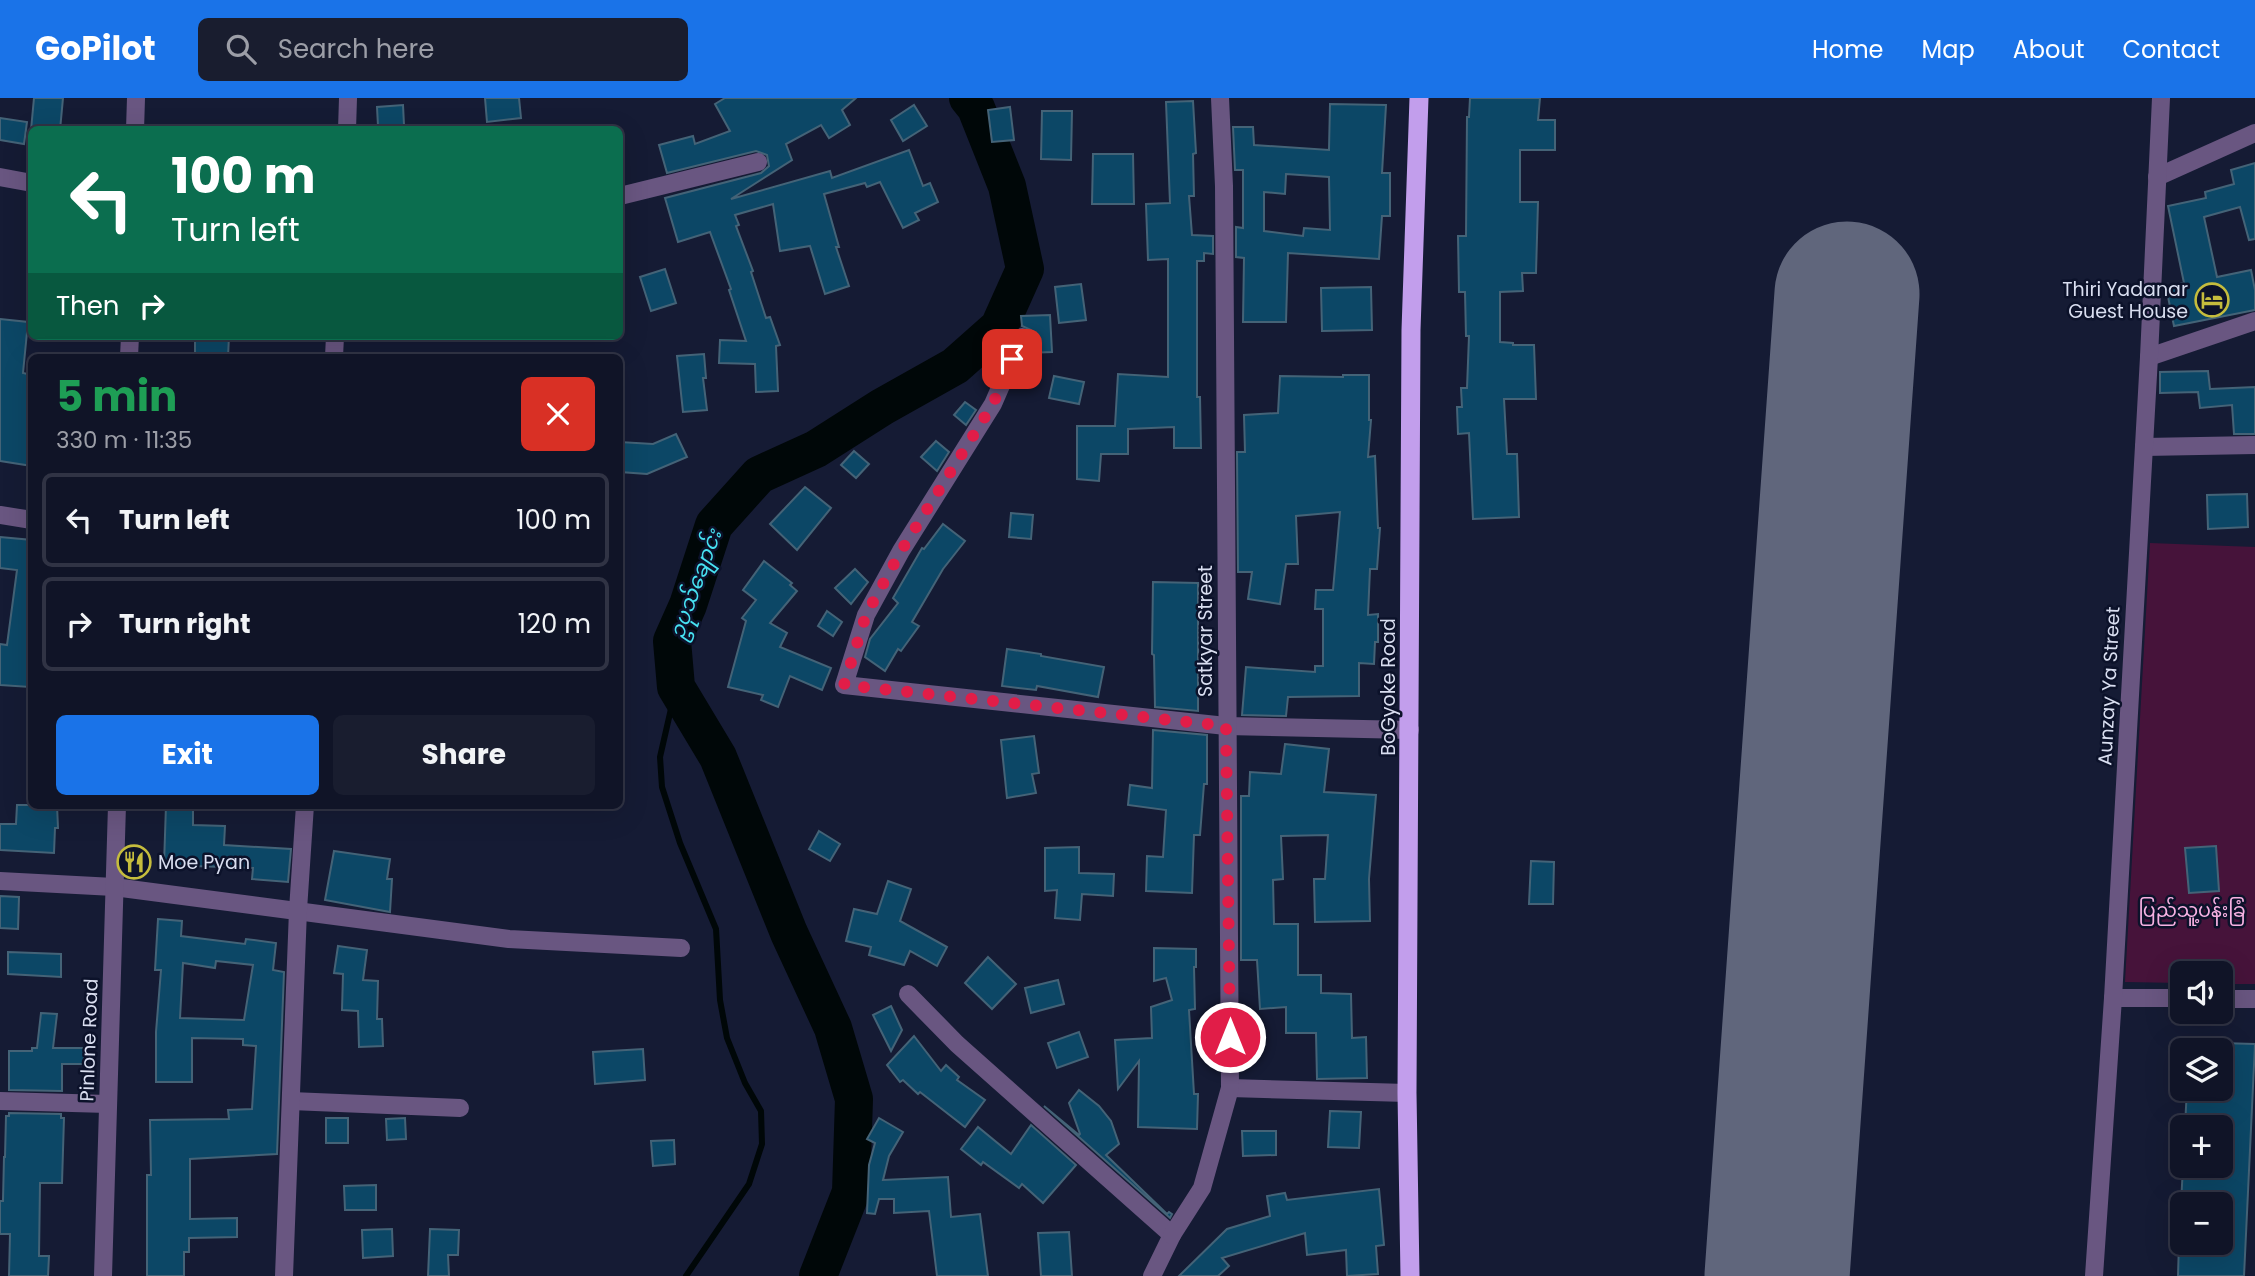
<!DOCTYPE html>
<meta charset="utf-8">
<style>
:root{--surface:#101427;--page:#191d2f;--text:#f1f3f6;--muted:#9c9ea7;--line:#303344;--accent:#1a73e8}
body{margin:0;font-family:Poppins,"Noto Sans Myanmar",sans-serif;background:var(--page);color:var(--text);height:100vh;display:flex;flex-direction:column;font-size:26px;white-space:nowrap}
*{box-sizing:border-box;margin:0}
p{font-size:23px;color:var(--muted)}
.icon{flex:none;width:38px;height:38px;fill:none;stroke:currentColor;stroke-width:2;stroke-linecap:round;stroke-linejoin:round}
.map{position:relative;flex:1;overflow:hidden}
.drawer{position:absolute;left:28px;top:256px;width:595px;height:455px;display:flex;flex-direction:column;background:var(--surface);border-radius:10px;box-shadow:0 7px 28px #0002,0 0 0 2px var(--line)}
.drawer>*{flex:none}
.banner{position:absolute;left:28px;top:28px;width:595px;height:214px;border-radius:10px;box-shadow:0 7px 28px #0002,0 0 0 2px var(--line);background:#0b6e4f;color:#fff;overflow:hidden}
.controls{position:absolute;left:2170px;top:863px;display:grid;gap:14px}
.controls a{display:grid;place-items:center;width:63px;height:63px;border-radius:10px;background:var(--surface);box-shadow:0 7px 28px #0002,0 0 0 2px var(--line);font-size:35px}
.pin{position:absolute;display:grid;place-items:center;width:60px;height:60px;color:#fff;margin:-30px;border-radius:14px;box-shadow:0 4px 10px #0006}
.me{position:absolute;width:77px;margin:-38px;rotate:0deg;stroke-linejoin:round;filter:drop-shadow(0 0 5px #0008)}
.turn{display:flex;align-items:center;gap:24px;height:147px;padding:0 28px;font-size:32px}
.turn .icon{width:91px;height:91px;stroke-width:2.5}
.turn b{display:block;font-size:49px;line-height:60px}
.then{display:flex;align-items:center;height:66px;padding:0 28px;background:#0003;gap:14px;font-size:26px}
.round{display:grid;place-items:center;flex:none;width:74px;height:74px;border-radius:10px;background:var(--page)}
.summary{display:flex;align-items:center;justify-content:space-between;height:119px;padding:0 28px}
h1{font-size:42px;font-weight:700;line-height:52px;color:#1e9e55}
.button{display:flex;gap:14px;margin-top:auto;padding:14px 28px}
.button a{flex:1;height:80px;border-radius:10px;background:var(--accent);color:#fff;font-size:28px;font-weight:700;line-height:80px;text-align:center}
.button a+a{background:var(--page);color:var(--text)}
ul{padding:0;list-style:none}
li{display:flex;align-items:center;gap:21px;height:94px;margin:0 14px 10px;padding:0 14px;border:4px solid var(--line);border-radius:10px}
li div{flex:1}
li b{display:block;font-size:26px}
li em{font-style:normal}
header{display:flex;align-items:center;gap:42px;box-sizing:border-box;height:98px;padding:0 35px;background:var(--accent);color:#fff}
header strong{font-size:33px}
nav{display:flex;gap:38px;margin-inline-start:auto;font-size:24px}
.search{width:490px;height:63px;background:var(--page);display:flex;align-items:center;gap:18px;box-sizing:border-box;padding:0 24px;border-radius:10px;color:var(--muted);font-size:26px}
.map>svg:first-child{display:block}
.green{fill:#46133a}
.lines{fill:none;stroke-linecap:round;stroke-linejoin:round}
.stream{stroke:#000708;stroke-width:6}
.river{stroke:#000708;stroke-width:38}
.runway{stroke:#60667c;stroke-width:145}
.building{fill:#0c4766;stroke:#446377;stroke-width:2;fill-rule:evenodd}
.minor{stroke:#695681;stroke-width:18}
.tertiary{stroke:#695681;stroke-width:18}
.trunk{stroke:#c29eec;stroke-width:19}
.route{stroke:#e11d48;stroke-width:12;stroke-dasharray:0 21.6}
.labels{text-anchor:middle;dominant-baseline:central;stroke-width:5;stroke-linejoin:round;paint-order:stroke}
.poi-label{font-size:19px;fill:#d9def0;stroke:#0c122a;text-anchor:end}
.street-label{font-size:19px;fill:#d9def0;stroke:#0c122a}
.park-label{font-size:19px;fill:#f7b1e2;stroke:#0c122a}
.water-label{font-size:21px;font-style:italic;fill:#47e2f2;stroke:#0c122a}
</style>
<header>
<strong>GoPilot</strong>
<div class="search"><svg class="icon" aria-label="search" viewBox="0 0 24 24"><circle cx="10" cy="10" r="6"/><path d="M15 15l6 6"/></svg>Search here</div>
<nav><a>Home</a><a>Map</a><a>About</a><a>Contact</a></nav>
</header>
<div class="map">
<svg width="2255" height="1178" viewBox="0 0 2255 1178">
<rect width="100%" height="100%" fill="#151b34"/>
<!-- green -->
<polygon class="green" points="2150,445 2255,449 2255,886 2221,886 2221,875 2182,875 2182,885 2125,884"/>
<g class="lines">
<!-- stream -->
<polyline class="stream" points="676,589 660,659 662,689 680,745 716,831 720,902 727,940 745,985 761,1013 762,1046 749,1086 686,1178"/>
<!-- river -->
<polyline class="river" points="818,1178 851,1094 854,1001 833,930 789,835 718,659 676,589 672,543 688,507 714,427 759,377 816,351 882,309 955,268 999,229 1025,171 1007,88 976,10 968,0"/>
<!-- runway -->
<polyline class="runway" points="1777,1178 1847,196"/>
</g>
<!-- building -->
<g class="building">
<polygon points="34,0 63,0 60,32 31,32"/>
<polygon points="485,0 519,0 521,20 487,24"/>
<polygon points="725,0 856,0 842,12 850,27 829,40 821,27 786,46 792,62 731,101 830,73 832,80 909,52 923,88 930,85 938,104 915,115 919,122 903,130 880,84 867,89 865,85 824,96 839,149 836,149 849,188 825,196 810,148 780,153 773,106 735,117 739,127 736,128 753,173 751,174 766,220 770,219 780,247 776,248 778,293 756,294 755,266 719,265 720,242 746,243 729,192 731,191 710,134 678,144 665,100 761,75 769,68 767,57 756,53 667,75 659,47 693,38 695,46 730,33 715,6"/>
<polygon points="1470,0 1540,0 1538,22 1555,22 1555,52 1520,52 1520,104 1538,104 1536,175 1522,175 1523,193 1500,194 1500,244 1513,245 1513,247 1534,247 1536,301 1504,301 1507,356 1517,356 1519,419 1473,421 1469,335 1458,336 1457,309 1462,309 1461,290 1467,290 1469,238 1466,238 1465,194 1459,194 1458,138 1466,138 1467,19 1469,19"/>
<polygon points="1193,3 1196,55 1193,56 1194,98 1189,98 1192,137 1213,138 1213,156 1204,155 1204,163 1197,163 1197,299 1200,299 1201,350 1174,350 1174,329 1128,331 1128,356 1101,356 1099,383 1077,381 1077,328 1115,328 1118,276 1168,279 1168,161 1148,162 1146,106 1170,105 1166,4"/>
<path d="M1330 6 1386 7 1382 75H1390V118H1382L1379 161 1288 155 1286 224H1243L1244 160 1236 159V129L1243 130V72H1235L1233 29H1253L1254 47 1329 52ZM1286 76 1329 79 1330 132 1304 130 1303 138 1264 133V94L1285 96Z"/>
<polygon points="403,7 404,27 378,28 377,9"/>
<polygon points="914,7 927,28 903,43 891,22"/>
<polygon points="1010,9 1014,42 992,44 988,12"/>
<polygon points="1042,13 1072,13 1071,62 1041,61"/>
<polygon points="0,20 27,24 24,46 0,42"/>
<polygon points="1093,56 1133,56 1134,106 1092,106"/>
<polygon points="2255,65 2255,141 2249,142 2240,109 2204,119 2217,179 2251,172 2255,192 2255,212 2174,228 2166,189 2184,185 2168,108 2206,100 2205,94 2234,86 2231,72"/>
<polygon points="665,171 676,205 651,213 640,179"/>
<polygon points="1081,186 1086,222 1059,225 1055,189"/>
<polygon points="1371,189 1372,232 1322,233 1321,190"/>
<polygon points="1050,217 1052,254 1027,255 1033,237 1031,232 1022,228 1021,218"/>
<polygon points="0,221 28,224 23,275 32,277 32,368 0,363"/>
<polygon points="195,238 229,238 228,259 195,259"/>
<polygon points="704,256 706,280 703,280 707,312 683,314 677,258"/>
<polygon points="2208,273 2210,291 2255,289 2255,336 2234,336 2232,307 2200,310 2198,294 2160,295 2160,274"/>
<polygon points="1343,277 1369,277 1369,322 1371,322 1368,359 1375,358 1378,430 1380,430 1377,471 1370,471 1368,517 1378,516 1378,544 1375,544 1374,566 1359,565 1359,598 1288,599 1286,618 1242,617 1246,569 1315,574 1315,568 1323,568 1323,511 1315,511 1316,492 1333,492 1340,414 1296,418 1298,466 1286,466 1280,506 1248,501 1252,474 1238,474 1237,354 1245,354 1244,317 1278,315 1280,278 1343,279"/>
<polygon points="1054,278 1084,284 1079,306 1049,300"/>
<polygon points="965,304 976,312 966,327 954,317"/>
<polygon points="676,336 687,359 647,376 620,374 620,344 653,346"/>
<polygon points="936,343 949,354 937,373 921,359"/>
<polygon points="854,353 869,366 856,380 841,367"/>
<polygon points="805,389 831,410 797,452 770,426"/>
<polygon points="2247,396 2248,429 2208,431 2207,397"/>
<polygon points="1011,415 1033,417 1031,441 1009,439"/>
<polygon points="943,426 965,443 943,471 912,524 919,528 901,553 898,551 885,573 865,559 870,541 898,505 893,500 922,450 924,451"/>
<polygon points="0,439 32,442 30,589 0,587 0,546 7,547 17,472 0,470"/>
<polygon points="764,463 792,485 790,487 797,493 770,525 787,535 780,549 831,570 822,592 790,578 778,609 761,602 763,597 728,589 746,523 742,520 756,502 743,492"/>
<polygon points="855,471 868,484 851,506 835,490"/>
<polygon points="1153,484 1198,485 1198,613 1155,609 1154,557 1152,556"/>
<polygon points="827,513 842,524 833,538 818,528"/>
<polygon points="1007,551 1041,556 1041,558 1104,569 1098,599 1037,588 1036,592 1002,588"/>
<polygon points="1153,632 1207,637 1207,686 1204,686 1200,737 1194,737 1192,795 1146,793 1147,758 1163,759 1166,712 1128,707 1130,687 1152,690"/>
<polygon points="1034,638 1039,675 1032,676 1036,695 1007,700 1001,642"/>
<polygon points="1285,646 1329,651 1324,694 1376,697 1369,781 1370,823 1315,824 1314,781 1325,781 1328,737 1281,738 1283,781 1273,782 1274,826 1298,826 1298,877 1321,877 1321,895 1351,896 1352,940 1366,939 1367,980 1317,981 1316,935 1286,935 1286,909 1260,911 1257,862 1241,862 1241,698 1249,698 1250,674 1281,676"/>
<polygon points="17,707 57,707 58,730 55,730 54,755 0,752 0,726 16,726"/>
<polygon points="166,707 193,707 193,727 225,728 224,747 291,751 288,784 252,781 253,770 164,767"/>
<polygon points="819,733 840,746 830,763 809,751"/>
<polygon points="2216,748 2219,793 2189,795 2185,750"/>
<polygon points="1079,749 1079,775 1114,776 1113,798 1082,796 1080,822 1055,820 1057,792 1045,793 1045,750"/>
<polygon points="334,753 390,761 387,781 392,781 390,814 325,802"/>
<polygon points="1531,763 1554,764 1553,806 1529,806"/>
<polygon points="888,783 911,791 900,823 947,849 937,868 910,853 904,867 869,857 871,849 846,843 854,811 877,816"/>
<polygon points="0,798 19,799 18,831 0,830"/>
<path d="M158 821 182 823 181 838 245 846 246 841 276 845 273 872 284 874 277 1056 190 1061V1121L237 1120V1139L189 1140V1154H184V1178H147V1077H151L150 1022 229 1021 228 1012 252 1011 256 948 243 947V941L192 940V984H156V934L161 872H155ZM216 863 253 867 244 922 180 920 183 865 215 870Z"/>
<polygon points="338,848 367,852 363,882 378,883 377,921 382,921 383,948 359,949 358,913 342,912 343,876 334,875"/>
<polygon points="1154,850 1196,851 1196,869 1194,869 1195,911 1189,912 1194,996 1198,996 1197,1031 1138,1029 1139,963 1118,991 1115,942 1152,940 1151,909 1172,902 1166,880 1154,883"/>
<polygon points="8,854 61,856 61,879 8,876"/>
<polygon points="988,859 1016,886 992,911 965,885"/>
<polygon points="1058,882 1064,906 1031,915 1025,890"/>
<polygon points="891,908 902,932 891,953 873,917"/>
<polygon points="41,915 57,916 53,950 84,950 84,966 62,966 62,993 9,992 9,953 32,953 32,950 37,950"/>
<polygon points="1079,934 1088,959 1057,970 1048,945"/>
<polygon points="914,938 941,973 946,967 959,979 957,982 985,1002 965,1029 920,994 918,996 903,982 900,984 887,967"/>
<polygon points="2221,945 2255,946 2244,1178 2178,1178 2179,1144 2221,1144 2221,1106 2181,1106 2183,1068 2221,1068 2221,1029 2185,1029 2187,990 2221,990"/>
<polygon points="643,951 645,982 595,986 593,954"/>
<polygon points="1079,992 1099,1008 1111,1023 1119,1046 1106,1057 1167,1116 1169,1114 1172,1116 1170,1120 1044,1008 1079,1037 1080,1036 1069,1005"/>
<polygon points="1330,1013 1361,1014 1359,1050 1328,1049"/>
<polygon points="9,1015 61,1016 61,1020 64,1020 62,1085 40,1085 39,1158 49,1158 48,1178 9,1178 10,1136 0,1136 0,1103 3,1103 4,1059 5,1059 6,1018 9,1018"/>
<rect x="326" y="1020" width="22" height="25"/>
<polygon points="405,1020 406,1041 387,1042 386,1021"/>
<polygon points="879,1020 903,1034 889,1058 883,1082 948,1079 951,1119 980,1116 988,1178 937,1178 929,1113 894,1115 894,1101 879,1101 875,1116 867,1115 869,1067 875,1045 867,1041"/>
<polygon points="1031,1027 1076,1067 1043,1105 1022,1086 1019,1090 983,1064 981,1067 961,1051 978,1029 1011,1056"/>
<polygon points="1242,1033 1276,1033 1276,1057 1243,1058"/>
<polygon points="674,1042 675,1066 653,1068 651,1043"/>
<polygon points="376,1087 376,1112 345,1112 344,1088"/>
<polygon points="1379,1091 1384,1147 1376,1148 1378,1176 1347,1178 1346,1152 1307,1157 1305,1135 1222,1160 1229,1168 1218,1178 1179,1178 1227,1131 1270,1118 1267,1098 1285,1095 1287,1102"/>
<polygon points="392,1131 393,1158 363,1160 362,1132"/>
<polygon points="430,1131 459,1132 458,1157 448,1157 449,1178 428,1178"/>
<polygon points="1069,1134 1072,1178 1041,1178 1038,1135"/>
</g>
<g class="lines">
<!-- minor -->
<g class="minor">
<polyline points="347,32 348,0"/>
<polyline points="0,79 32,85"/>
<polyline points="2157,79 2255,35"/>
<polyline points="620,98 758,64"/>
<polyline points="1022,239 993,306 901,453 866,517 844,587 1226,628 1410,632"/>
<polyline points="334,259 335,238"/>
<polyline points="2149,259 2255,223"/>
<polyline points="2144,349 2255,347"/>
<polyline points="0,417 32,422"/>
<polyline points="0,783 114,789 509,841 681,850"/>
<polyline points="908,896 957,946 1172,1137 1152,1178"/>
<polyline points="2113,900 2182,900"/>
<polyline points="2221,901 2255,901"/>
<polyline points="1230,990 1407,995"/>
<polyline points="0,1003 108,1006"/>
<polyline points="291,1003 460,1010"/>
<polyline points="1172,1137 1202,1090 1230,990 1224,88 1220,0"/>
<polyline points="284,1178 298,812 305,707"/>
</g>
<!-- tertiary -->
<g class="tertiary">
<polyline points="135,32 136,0"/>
<polyline points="129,259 130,238"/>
<polyline points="103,1178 117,707"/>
<polyline points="2094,1178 2113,900 2149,259 2161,0"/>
</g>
<!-- trunk -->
<polyline class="trunk" points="1410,1178 1407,995 1411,232 1419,0"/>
</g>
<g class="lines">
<!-- route -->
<polyline class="route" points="1012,261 993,306 901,453 866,517 844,587 1226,628 1230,939"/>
</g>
<!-- icons -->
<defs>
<symbol id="hotel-ring" viewBox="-11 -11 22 22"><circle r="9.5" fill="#0c122a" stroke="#c5bc3d" stroke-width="1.5"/><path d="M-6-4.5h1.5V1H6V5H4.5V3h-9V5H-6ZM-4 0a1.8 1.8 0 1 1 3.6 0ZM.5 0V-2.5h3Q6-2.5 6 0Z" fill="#c5bc3d"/></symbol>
<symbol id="restaurant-ring" viewBox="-11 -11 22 22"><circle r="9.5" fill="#0c122a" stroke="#c5bc3d" stroke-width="1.5"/><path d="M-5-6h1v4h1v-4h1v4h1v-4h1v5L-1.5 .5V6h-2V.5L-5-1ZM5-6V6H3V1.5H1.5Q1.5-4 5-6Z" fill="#c5bc3d"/></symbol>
</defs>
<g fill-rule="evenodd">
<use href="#hotel-ring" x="2193" y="183" width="38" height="38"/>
<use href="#restaurant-ring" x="115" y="745" width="38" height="38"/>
</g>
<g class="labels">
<!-- poi labels -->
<g class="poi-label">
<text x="2188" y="191">Thiri Yadanar<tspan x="2188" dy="22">Guest House</tspan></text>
<text x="158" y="764" text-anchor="start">Moe Pyan</text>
</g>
<!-- street labels -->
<g class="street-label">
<text transform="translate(1205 533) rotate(-90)">Satkyar Street</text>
<text transform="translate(2109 588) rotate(-87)">Aunzay Ya Street</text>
<text transform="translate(1388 589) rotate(-90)">BoGyoke Road</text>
<text transform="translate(89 942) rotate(-88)">Pinlone Road</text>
</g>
<!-- park labels -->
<g class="park-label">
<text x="2192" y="812">ပြည်သူ့ပန်းခြံ</text>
</g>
<!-- water labels -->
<g class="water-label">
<text transform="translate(695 486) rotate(-70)">ဥပုသ်ချောင်း</text>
</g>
</g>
</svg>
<div class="controls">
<a><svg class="icon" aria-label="sound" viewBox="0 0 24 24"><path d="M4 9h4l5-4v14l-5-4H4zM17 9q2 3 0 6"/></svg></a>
<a><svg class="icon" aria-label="layers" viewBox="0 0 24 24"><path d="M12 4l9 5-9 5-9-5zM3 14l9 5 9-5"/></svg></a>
<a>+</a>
<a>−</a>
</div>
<div class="pin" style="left:1012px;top:261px;background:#d93025"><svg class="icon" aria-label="arrive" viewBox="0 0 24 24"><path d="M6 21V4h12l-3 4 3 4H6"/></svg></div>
<svg class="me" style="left:1230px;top:939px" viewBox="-20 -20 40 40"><circle r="17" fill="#e11d48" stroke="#fff" stroke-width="3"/><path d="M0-11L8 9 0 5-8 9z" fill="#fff"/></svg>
<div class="banner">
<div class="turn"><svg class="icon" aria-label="left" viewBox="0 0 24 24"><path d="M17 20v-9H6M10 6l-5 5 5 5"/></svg><div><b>100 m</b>Turn left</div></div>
<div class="then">Then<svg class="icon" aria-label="right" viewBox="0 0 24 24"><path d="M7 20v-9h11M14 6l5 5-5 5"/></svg></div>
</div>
<section class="drawer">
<div class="summary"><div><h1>5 min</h1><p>330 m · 11:35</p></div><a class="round" style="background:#d93025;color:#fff"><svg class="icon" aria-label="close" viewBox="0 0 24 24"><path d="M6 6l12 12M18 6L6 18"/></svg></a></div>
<ul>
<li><svg class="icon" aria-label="left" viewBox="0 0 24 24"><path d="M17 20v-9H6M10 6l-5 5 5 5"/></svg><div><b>Turn left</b></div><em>100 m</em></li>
<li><svg class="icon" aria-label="right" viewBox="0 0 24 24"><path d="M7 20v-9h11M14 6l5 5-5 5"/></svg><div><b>Turn right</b></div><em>120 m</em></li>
</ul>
<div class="button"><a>Exit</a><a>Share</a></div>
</section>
</div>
